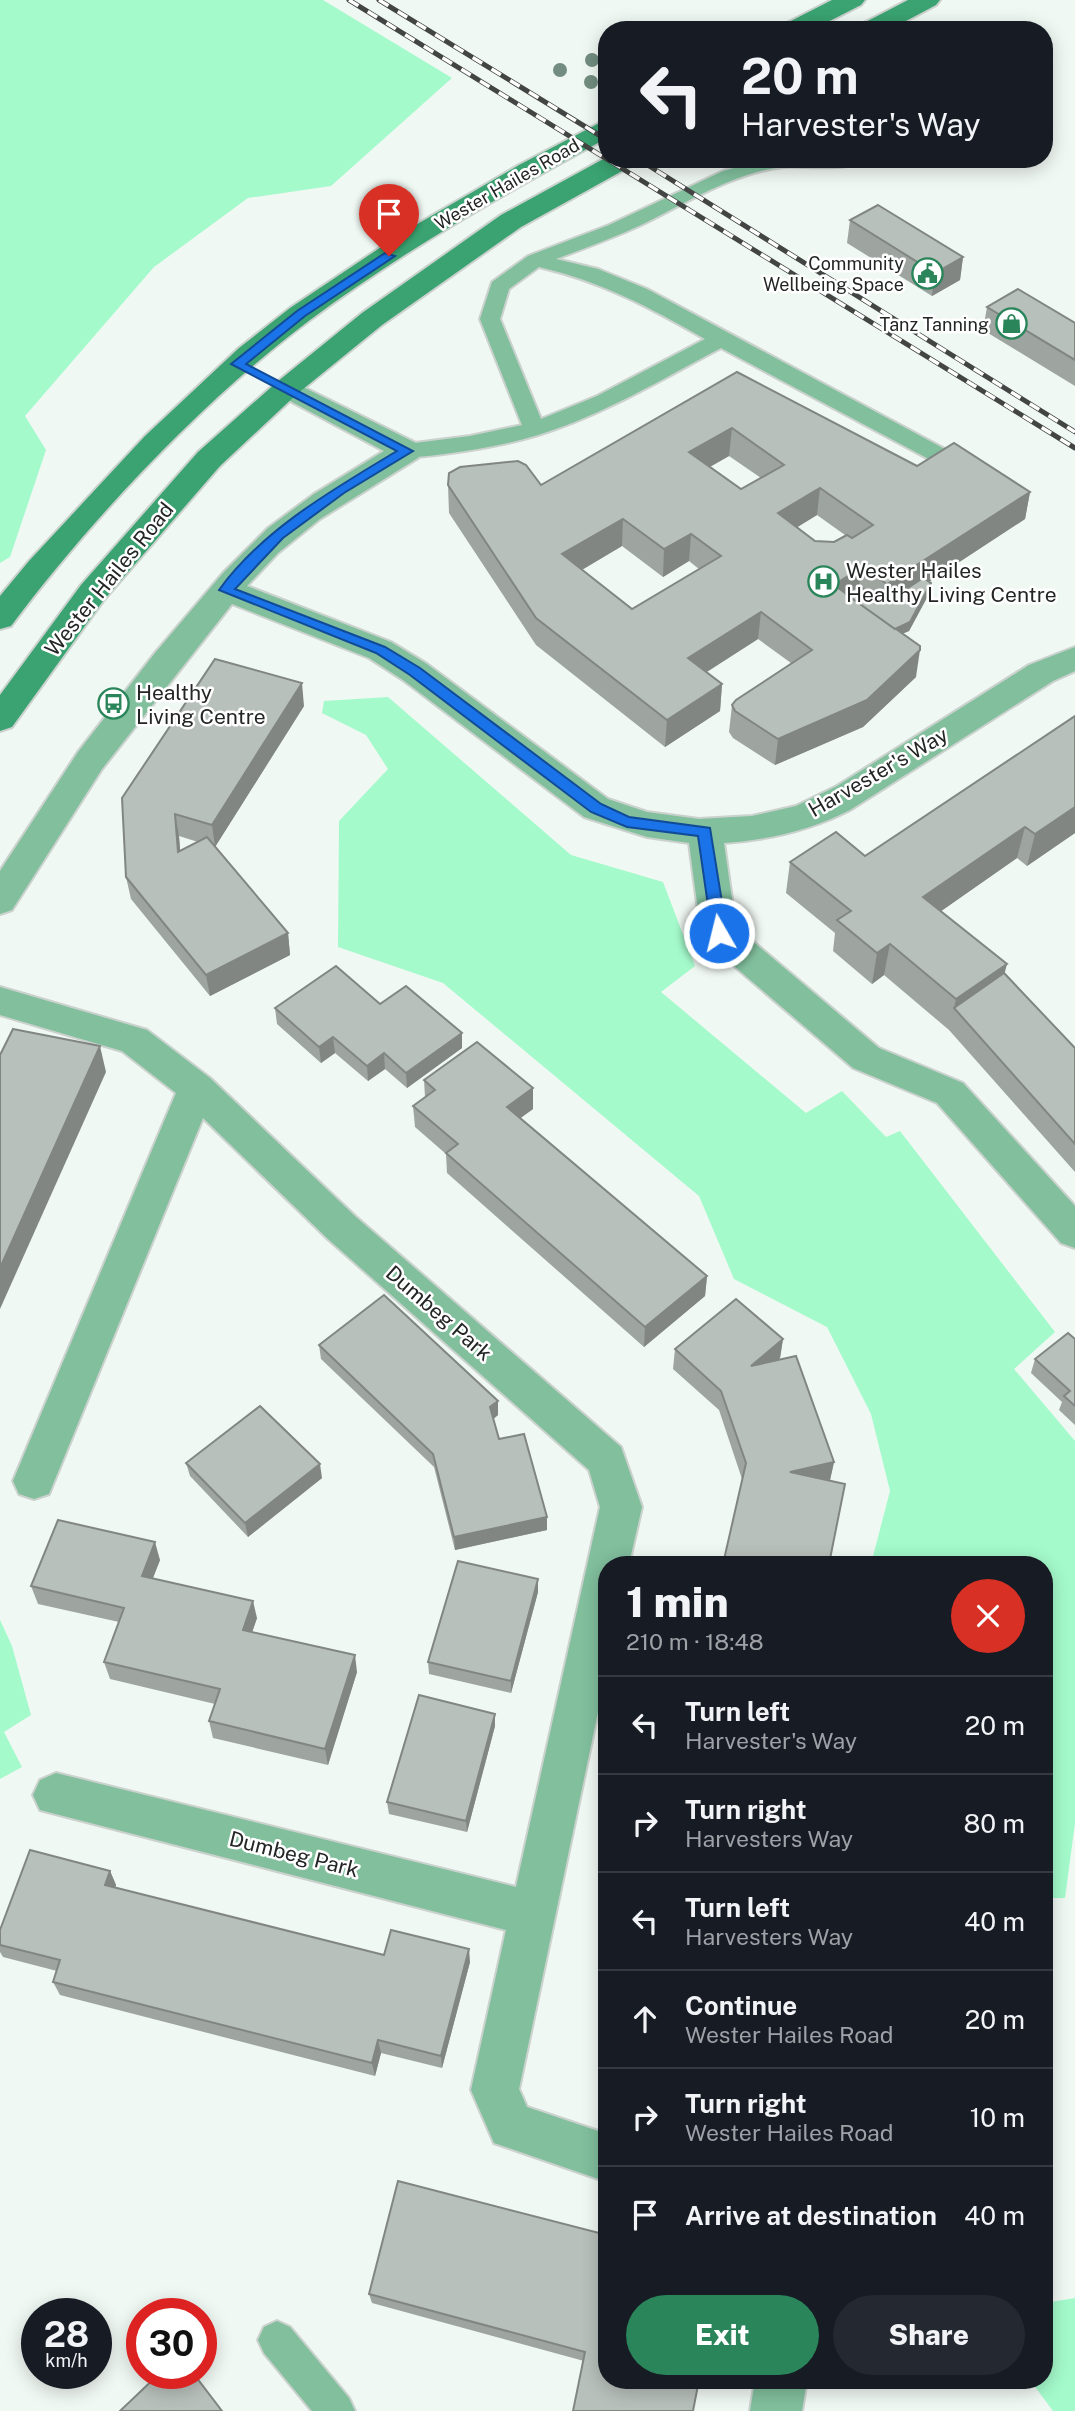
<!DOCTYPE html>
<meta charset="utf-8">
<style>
:root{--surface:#171b24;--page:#242831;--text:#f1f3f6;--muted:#9ea1a6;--line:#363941;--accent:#2a855b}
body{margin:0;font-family:"Public Sans",sans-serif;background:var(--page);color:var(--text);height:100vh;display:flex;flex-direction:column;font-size:26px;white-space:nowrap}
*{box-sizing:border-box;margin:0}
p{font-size:23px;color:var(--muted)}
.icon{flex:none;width:38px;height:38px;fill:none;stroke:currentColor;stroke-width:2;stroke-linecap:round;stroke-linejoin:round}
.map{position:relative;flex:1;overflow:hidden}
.panel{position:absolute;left:598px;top:1556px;width:455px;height:833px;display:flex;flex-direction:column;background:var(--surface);border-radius:28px;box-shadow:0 4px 18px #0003}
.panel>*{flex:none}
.banner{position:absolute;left:598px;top:21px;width:455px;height:147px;border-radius:28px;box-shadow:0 4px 18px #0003;background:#171b24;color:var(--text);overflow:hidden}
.speed{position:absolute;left:21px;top:2298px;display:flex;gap:14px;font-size:35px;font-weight:700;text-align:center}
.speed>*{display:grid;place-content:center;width:91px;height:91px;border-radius:50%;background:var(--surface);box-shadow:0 4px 18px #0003;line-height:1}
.speed small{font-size:18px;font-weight:400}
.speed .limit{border:10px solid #d22;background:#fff;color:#111}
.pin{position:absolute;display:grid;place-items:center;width:60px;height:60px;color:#fff;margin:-72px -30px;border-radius:50% 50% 50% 0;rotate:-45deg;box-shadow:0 0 7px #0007}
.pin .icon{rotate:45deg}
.me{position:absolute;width:77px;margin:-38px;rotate:352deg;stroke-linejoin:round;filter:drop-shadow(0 0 5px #0008)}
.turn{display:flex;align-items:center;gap:24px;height:147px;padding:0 28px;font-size:32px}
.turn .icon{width:91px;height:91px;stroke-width:2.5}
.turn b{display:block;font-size:49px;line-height:60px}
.round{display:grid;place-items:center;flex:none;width:74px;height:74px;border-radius:37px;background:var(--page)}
.headline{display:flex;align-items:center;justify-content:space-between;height:119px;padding:0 28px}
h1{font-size:42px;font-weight:800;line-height:52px}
.action{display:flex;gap:14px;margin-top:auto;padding:14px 28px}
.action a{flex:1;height:80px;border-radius:42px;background:var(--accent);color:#fff;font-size:28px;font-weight:800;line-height:80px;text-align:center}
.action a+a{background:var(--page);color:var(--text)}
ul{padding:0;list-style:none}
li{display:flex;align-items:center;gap:21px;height:98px;padding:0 28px;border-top:2px solid var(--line)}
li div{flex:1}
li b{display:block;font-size:26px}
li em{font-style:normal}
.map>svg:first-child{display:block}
.green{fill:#a4facb}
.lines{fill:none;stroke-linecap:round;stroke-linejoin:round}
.service-casing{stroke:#cbd2ce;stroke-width:4}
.minor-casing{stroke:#cbd2ce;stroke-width:4}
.secondary-casing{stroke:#cbd2ce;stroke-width:4}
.service{fill:#81bf9d;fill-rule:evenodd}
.minor{fill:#81bf9d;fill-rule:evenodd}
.secondary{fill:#3aa371;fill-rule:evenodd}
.rail-casing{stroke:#424543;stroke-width:5}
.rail{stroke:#fff;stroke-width:3.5;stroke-dasharray:11;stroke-linecap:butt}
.tree{fill:#728d80}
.wall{fill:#9ea5a1;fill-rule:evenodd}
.shaded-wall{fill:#818683}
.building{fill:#b8c0bb;stroke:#818683;stroke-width:2;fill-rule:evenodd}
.route{fill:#1a73e8;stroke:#114b97;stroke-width:2}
.labels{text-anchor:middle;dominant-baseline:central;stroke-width:5;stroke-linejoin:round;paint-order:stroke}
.far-street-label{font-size:18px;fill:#232624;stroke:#fff}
.far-poi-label{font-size:18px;fill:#232624;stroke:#fff;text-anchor:end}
.poi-label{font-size:21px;fill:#232624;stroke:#fff;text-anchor:start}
.street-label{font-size:21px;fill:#232624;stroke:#fff}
</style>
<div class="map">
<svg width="1075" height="2411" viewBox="0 0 1075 2411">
<rect width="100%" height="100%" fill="#f0f8f3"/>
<!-- green -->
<g class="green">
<polygon points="0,0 323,0 452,78 331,186 248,198 154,267 25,416 46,450 10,557 0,563"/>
<polygon points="388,697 571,855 663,882 695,966 661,992 806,1113 842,1091 886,1137 900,1131 1055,1332 1014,1369 1075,1441 1075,1823 1065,1898 1045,1898 1045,1564 871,1564 890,1491 871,1414 827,1327 734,1279 699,1196 443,983 338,947 339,821 388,769 366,735 322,713 324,701"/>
<polygon points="0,1620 12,1646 31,1715 4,1732 22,1767 0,1779"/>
<polygon points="1075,2298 1075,2411 1053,2411 1030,2380 1045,2380 1045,2303"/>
</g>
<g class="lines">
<defs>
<g id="service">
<path d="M766 159H854L857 163C851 170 799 166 784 167 734 172 685 204 641 225 613 238 585 248 556 259L598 269 647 289 954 454 957 459 954 464H938L721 348C662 379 603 415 538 435 495 448 451 454 407 458L399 456 396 451 399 446 407 444 470 436 522 425 480 319 492 282 528 256 609 225 723 171ZM539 267C603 282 649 307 705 339L597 396 541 419 500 319 509 289Z"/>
<polygon points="277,2321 290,2327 349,2398 355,2411 312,2411 264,2353 258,2340 264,2327"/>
</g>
<g id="minor">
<path d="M287 379 418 444 422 451 418 458 320 519 278 553 247 586 391 642 427 664 608 799 647 812 699 819 752 816 796 806 837 786 1029 665 1075 647V671L1053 681 850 810C811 830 768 840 724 843L736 927 879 1048 963 1083 1075 1206V1248L1061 1243 937 1103 853 1068 706 942 701 933 689 843 647 837 584 817 403 680 369 658 232 604 102 769 12 910 0 914V871L78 752 155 653 223 573 268 528 314 494 384 451 277 394 272 388 277 382Z"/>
<polygon points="0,987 147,1030 210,1078 356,1217 621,1447 642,1507 629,1564 607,1564 607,1669 519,2089 527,2107 607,2134 607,2182 494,2143 471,2090 506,1930 40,1810 33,1795 40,1780 56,1773 516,1887 600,1507 589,1470 328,1239 203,1118 49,1494 34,1499 19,1494 13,1481 176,1093 122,1051 0,1015"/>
<polygon points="755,2380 807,2380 802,2411 750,2411"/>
</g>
<g id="secondary">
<polygon points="832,0 865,0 861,5 812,30 779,30 783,25"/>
<polygon points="908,0 940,0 936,5 889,30 856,30 860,25"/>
<path d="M607 119V138C505 193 403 251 310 320 203 400 91 519 11 626L0 629V596L29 561 145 436 239 348 290 308 402 233 519 165Z"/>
<polygon points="607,157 637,159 633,165 521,227 382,325 297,394 220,466 103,601 12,727 0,731 0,695 81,585 198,452 277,382 362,313 501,215"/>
</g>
</defs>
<!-- service casing -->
<use href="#service" class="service-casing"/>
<!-- minor casing -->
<use href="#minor" class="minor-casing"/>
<!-- secondary casing -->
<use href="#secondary" class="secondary-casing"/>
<!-- service -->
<use href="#service" class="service"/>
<!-- minor -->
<use href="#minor" class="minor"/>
<!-- secondary -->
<use href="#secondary" class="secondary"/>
<defs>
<g id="rail">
<polyline points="349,0 1075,448"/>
<polyline points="379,0 607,140"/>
<polyline points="638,159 1075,432"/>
</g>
</defs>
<!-- rail casing -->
<use href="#rail" class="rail-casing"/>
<!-- rail -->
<use href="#rail" class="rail"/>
</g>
<!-- trees -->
<g class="tree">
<circle cx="592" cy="60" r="7"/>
<circle cx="560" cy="70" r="7"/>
<circle cx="591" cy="82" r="7"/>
</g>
<!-- wall -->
<g class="wall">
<polygon points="850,220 963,257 960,280 932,296 847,243"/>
<polygon points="987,307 1075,323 1075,386 983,330"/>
<path d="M737 372 917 466 1030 492 1025 519 929 582 930 592 909 631 902 634 916 677 863 727 775 765 733 738 729 732 732 705 791 663 758 639 707 672 722 684 720 711 665 747 536 645 449 513 448 485H541ZM729 456 761 478 741 489 710 467ZM817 515 845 535 834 542 815 541 797 527ZM622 546 663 577 689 561 699 569 632 609 582 570Z"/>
<path d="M304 706 215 847 288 933 290 955 210 996 131 899 126 877 122 798ZM179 836 198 842 180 851Z"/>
<polygon points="1075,716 1075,833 1027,866 1017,858 941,911 1004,973 1075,1048 1075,1172 949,1030 884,975 872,984 833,951 835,933 786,893 790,862 865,856"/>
<polygon points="380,1004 462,1033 462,1048 407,1088 385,1069 368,1081 335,1053 321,1063 277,1024 275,1008"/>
<polygon points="424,1080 533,1109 520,1118 707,1276 705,1296 644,1347 447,1173 446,1154 415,1127 413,1106 425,1097"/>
<polygon points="783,1339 780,1358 777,1360 834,1462 830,1480 742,1479 719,1410 673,1369 675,1349"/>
<polygon points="1075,1339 1075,1425 1059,1410 1062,1402 1031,1373 1035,1359"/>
<polygon points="319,1345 498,1415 493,1419 499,1439 547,1517 547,1530 455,1550 434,1467 321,1359"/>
<polygon points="186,1463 322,1478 248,1537 190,1476"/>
<polygon points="160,1560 153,1578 257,1618 252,1632 357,1672 328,1765 213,1738 209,1721 215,1704 110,1679 104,1662 119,1622 38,1604 31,1586"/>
<polygon points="538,1592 511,1693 429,1674 428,1662"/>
<polygon points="495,1726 467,1832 389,1814 387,1802"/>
<polygon points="110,1871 116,1885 115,1888 384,1955 470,1962 442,2068 381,2053 375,2076 60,1995 53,1982 57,1971 3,1957 0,1952 0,1930"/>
<polygon points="607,1969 607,2003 601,2001 602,1991"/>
<polygon points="607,2235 584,2361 372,2303 369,2294"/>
</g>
<!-- shaded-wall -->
<g class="shaded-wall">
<polygon points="963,257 960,280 932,296 935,273"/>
<polygon points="732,428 729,456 688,479 689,452"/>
<polygon points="820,488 817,515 775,541 778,513"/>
<polygon points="1030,492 1025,519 883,612 887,584"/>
<polygon points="623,519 622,546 561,582 562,554"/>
<polygon points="691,534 689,561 663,577 664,549"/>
<polygon points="862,567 858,594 837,608 834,585"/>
<polygon points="931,583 930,592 909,631 875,645"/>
<polygon points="761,612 758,639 686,685 688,658"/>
<polygon points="920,650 916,677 863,727 775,765 778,739"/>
<polygon points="302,683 304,706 215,847 212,825"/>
<polygon points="722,684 720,711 665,747 667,720"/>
<polygon points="1075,807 1075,833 1027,866 1035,834"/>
<polygon points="175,814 179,836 182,874 178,852"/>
<polygon points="1025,827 1017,858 917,928 923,897"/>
<polygon points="288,933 290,955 210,996 206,975"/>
<polygon points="890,944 884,975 872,984 877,953"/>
<polygon points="1007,964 999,995 954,1008 949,1030 956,999"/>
<polygon points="462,1033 462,1048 407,1088 406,1073"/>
<polygon points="333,1037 335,1053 321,1063 319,1047"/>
<polygon points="100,1046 106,1072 0,1309 0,1268"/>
<polygon points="384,1053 385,1069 368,1081 367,1066"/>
<polygon points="533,1088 533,1109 507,1128 507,1107"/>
<polygon points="707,1276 705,1296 644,1347 645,1327"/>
<polygon points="783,1339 780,1358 748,1385 751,1366"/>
<polygon points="498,1401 498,1415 491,1421 490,1407"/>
<polygon points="834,1462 830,1480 790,1472"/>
<polygon points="320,1464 322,1478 248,1537 245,1523"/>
<polygon points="547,1517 547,1530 455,1550 454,1537"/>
<polygon points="155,1542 160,1560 147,1593 142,1576"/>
<polygon points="538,1579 538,1592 511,1693 511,1681"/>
<polygon points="253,1601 257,1618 247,1647 243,1630"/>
<polygon points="355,1655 357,1672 328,1765 325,1749"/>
<polygon points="495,1714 495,1726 467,1832 466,1821"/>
<polygon points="110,1871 116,1885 111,1900 105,1885"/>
<polygon points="469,1949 470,1962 442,2068 441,2056"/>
<polygon points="378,2040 381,2053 375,2076 372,2063"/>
</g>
<!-- building -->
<g class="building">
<polygon points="878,205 963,257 935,273 850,220"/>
<polygon points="1018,289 1075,323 1075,360 987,307"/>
<path d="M737 372 917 466 954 443 1030 492 887 584 862 567 834 585 920 646V650L867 700 778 739 735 711 732 705 736 700 812 650 761 612 688 658 722 684 667 720 536 618 448 485 449 473 460 467 518 461 526 465 541 485ZM732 428 784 465 741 489 689 452ZM820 488 873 525 852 538 847 535 834 542 815 541 778 513ZM623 519 664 549 691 534 721 556 632 609 562 554Z"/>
<polygon points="923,578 931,583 910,622 895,629 846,594 859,586 885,603"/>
<polygon points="215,659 302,683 212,825 175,814 178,852 207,837 288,933 206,975 126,877 122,798"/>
<polygon points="1075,716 1075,807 1035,834 1025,827 923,897 1007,964 956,999 890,944 877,953 837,920 851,911 790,862 836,832 865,856"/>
<polygon points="336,966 380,1004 406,986 462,1033 406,1073 384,1053 367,1066 333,1037 319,1047 275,1008"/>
<polygon points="1004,973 1075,1048 1075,1144 954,1008"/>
<polygon points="13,1029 100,1046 0,1268 0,1055"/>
<polygon points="477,1042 533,1088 507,1107 707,1276 645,1327 446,1153 458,1144 413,1106 435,1090 424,1080"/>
<polygon points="384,1295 498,1401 490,1407 499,1439 524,1434 547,1517 454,1537 433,1454 319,1345"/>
<polygon points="736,1299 783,1339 751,1366 796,1356 834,1462 790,1472 845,1484 829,1564 723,1564 746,1463 721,1391 675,1349"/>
<polygon points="1068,1333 1075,1339 1075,1406 1064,1396 1070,1391 1035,1359"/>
<polygon points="260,1406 320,1464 245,1523 186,1463"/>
<polygon points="58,1520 155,1542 142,1576 253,1601 243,1630 355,1655 325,1749 209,1721 220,1689 104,1662 124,1608 31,1586"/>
<polygon points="458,1561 538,1579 511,1681 428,1662"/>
<polygon points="419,1695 495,1714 466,1821 387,1802"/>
<polygon points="30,1850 110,1871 105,1885 384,1955 391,1930 469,1949 441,2056 378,2040 372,2063 53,1982 60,1960 0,1945 0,1930"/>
<polygon points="607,1969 607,1993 602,1991"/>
<polygon points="398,2181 607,2235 607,2380 699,2380 693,2411 573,2411 585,2352 369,2294"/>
<polygon points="160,2373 193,2373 222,2411 120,2411"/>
</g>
<!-- route -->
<path class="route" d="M385 253 395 256 305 316 246 364 413 451 344 493 283 538 235 589 385 647 420 668 601 804 629 817 710 828 727 933 724 937H714L712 933 698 836 627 827 591 812 410 675 376 653 219 590C263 529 334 489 397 451L231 364 297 311Z"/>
<!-- icons -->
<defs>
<symbol id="civic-ring" viewBox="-11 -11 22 22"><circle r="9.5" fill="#fff" stroke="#2a855b" stroke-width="1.5"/><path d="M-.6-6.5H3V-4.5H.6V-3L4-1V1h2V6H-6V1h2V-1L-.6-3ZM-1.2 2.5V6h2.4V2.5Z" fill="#2a855b"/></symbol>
<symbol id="shop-ring" viewBox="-11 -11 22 22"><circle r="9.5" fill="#fff" stroke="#2a855b" stroke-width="1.5"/><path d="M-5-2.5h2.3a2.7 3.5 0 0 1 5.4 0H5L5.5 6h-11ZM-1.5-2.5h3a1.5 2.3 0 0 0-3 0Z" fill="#2a855b"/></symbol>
<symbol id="hospital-ring" viewBox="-11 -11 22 22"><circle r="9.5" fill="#fff" stroke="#2a855b" stroke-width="1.5"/><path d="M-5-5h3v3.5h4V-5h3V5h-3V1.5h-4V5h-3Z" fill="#2a855b"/></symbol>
<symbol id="bus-ring" viewBox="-11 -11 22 22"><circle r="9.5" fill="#fff" stroke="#2a855b" stroke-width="1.5"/><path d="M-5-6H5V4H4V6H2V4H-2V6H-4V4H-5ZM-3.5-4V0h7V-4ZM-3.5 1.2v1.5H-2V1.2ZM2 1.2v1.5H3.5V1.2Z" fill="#2a855b"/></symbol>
</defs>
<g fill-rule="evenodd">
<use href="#civic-ring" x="910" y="256" width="35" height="35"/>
<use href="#shop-ring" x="994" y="306" width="35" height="35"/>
<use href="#hospital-ring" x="806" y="564" width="35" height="35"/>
<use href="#bus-ring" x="96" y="686" width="35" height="35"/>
</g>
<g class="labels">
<!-- far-street labels -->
<g class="far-street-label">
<text transform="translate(507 184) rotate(-30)">Wester Hailes Road</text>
</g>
<!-- far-poi labels -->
<g class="far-poi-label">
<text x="904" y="263">Community<tspan x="904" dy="21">Wellbeing Space</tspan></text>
<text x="989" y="324">Tanz Tanning</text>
</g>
<!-- poi labels -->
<g class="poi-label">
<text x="846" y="570">Wester Hailes<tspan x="846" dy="24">Healthy Living Centre</tspan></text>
<text x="136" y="692">Healthy<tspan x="136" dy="24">Living Centre</tspan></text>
</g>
<!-- street labels -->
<g class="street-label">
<text transform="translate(109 579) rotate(-51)">Wester Hailes Road</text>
<text transform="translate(878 772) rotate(-30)">Harvester's Way</text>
<text transform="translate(439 1313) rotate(41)">Dumbeg Park</text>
<text transform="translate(294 1854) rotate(14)">Dumbeg Park</text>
</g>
</g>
</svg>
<div class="speed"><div>28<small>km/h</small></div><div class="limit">30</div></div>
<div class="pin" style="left:389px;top:256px;background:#d93025"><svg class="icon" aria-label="arrive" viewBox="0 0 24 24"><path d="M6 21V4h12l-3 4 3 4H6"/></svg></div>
<svg class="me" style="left:719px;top:933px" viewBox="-20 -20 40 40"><circle r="17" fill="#1a73e8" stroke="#fff" stroke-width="3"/><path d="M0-11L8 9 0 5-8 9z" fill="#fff"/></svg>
<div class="banner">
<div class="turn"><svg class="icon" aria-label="left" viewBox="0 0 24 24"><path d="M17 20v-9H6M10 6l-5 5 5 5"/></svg><div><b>20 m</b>Harvester's Way</div></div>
</div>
<section class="panel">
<div class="headline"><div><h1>1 min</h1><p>210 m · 18:48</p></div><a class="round" style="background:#d93025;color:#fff"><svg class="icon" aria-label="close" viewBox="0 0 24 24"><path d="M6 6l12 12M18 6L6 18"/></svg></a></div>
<ul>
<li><svg class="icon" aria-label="left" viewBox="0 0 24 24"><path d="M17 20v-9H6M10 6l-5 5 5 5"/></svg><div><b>Turn left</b><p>Harvester's Way</p></div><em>20 m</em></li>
<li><svg class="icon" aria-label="right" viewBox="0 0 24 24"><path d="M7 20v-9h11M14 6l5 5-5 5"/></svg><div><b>Turn right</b><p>Harvesters Way</p></div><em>80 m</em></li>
<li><svg class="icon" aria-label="left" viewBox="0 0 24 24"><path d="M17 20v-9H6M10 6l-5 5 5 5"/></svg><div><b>Turn left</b><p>Harvesters Way</p></div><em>40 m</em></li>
<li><svg class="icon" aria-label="ahead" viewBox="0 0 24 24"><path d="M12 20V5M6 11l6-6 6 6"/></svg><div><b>Continue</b><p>Wester Hailes Road</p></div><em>20 m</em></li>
<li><svg class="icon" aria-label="right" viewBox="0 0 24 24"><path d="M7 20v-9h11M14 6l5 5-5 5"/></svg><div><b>Turn right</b><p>Wester Hailes Road</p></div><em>10 m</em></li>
<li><svg class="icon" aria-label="arrive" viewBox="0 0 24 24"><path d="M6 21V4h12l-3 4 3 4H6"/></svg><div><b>Arrive at destination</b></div><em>40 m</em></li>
</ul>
<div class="action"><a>Exit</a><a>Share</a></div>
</section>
</div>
